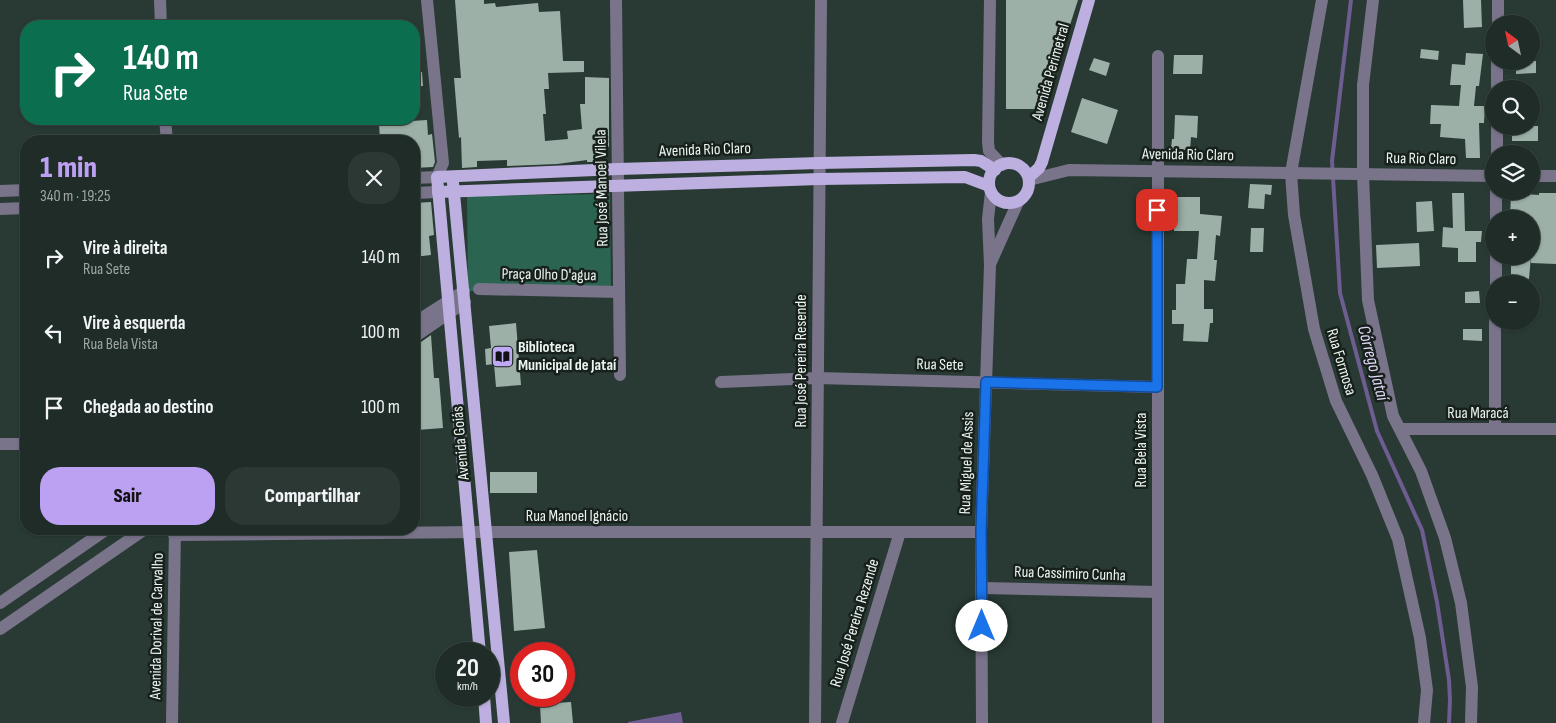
<!DOCTYPE html>
<html lang="pt">
<meta charset="utf-8">
<style>
:root{--surface:#1f2c27;--page:#2c3833;--text:#f1f3f6;--muted:#a1a7a7;--line:#3c4844;--accent:#bca0f2}
body{margin:0;font-family:"Sofia Sans Condensed",sans-serif;background:var(--page);color:var(--text);height:100vh;display:flex;flex-direction:column;font-size:19px;white-space:nowrap}
*{box-sizing:border-box;margin:0}
p{font-size:16px;color:var(--muted)}
.icon{flex:none;width:28px;height:28px;fill:none;stroke:currentColor;stroke-width:2;stroke-linecap:round;stroke-linejoin:round}
.map{position:relative;flex:1;overflow:hidden}
.sheet{position:absolute;left:20px;top:135px;width:400px;height:400px;display:flex;flex-direction:column;background:var(--surface);border-radius:20px;box-shadow:0 1px 4px #0004,0 0 0 1px var(--line)}
.sheet>*{flex:none}
.banner{position:absolute;left:20px;top:20px;width:400px;height:105px;border-radius:20px;box-shadow:0 1px 4px #0004,0 0 0 1px var(--line);background:#0b6e4f;color:#fff;overflow:hidden}
.needle{width:32px;rotate:327deg}
.fabs{position:absolute;left:1485px;top:15px;display:grid;gap:10px}
.fabs a{display:grid;place-items:center;width:55px;height:55px;border-radius:50%;background:var(--surface);box-shadow:0 1px 4px #0004,0 0 0 1px var(--line);font-size:25px}
.speed{position:absolute;left:435px;top:642px;display:flex;gap:10px;font-size:25px;font-weight:700;text-align:center}
.speed>*{display:grid;place-content:center;width:65px;height:65px;border-radius:50%;background:var(--surface);box-shadow:0 1px 4px #0004,0 0 0 1px var(--line);line-height:1}
.speed small{font-size:12px;font-weight:400}
.speed .limit{border:8px solid #d22;background:#fff;color:#111}
.pin{position:absolute;display:grid;place-items:center;width:42px;height:42px;color:#fff;margin:-21px;border-radius:10px;box-shadow:0 2px 8px #0006}
.me{position:absolute;width:55px;margin:-28px;rotate:0deg;stroke-linejoin:round;filter:drop-shadow(0 0 4px #0008)}
.turn{display:flex;align-items:center;gap:18px;height:105px;padding:0 20px;font-size:22px}
.turn .icon{width:65px;height:65px;stroke-width:2.5}
.turn b{display:block;font-size:35px;line-height:42px}
.round{display:grid;place-items:center;flex:none;width:52px;height:52px;border-radius:20px;background:var(--page)}
.summary{display:flex;align-items:center;justify-content:space-between;height:85px;padding:0 20px}
h1{font-size:30px;font-weight:800;line-height:38px;color:var(--accent)}
.primary-button{display:flex;gap:10px;margin-top:auto;padding:10px 20px}
.primary-button a{flex:1;height:58px;border-radius:20px;background:var(--accent);color:#111;font-size:20px;font-weight:800;line-height:58px;text-align:center}
.primary-button a+a{background:var(--page);color:var(--text)}
ul{padding:0;list-style:none}
li{display:flex;align-items:center;gap:15px;height:75px;padding:0 20px}
li div{flex:1}
li b{display:block;font-size:19px}
li em{font-style:normal}
.map>svg:first-child{display:block}
.green{fill:#2b6551}
.water{fill:#6d5d91}
.lines{fill:none;stroke-linecap:round;stroke-linejoin:round}
.stream{stroke:#6d5d91;stroke-width:4}
.building{fill:#9cb0a8}
.minor{stroke:#7a748b;stroke-width:12}
.major{stroke:#bdb0e0;stroke-width:12}
.route-casing{stroke:#114b97;stroke-width:12}
.route{stroke:#1a73e8;stroke-width:9}
.labels{text-anchor:middle;dominant-baseline:central;stroke-width:5;stroke-linejoin:round;paint-order:stroke}
.street-label{font-size:16px;fill:#ebf6f1;stroke:#18201c}
.poi-label{font-size:16px;font-weight:bold;fill:#ebf6f1;stroke:#18201c;text-anchor:start}
.water-label{font-size:18px;font-style:italic;fill:#dfd7f7;stroke:#18201c}
</style>
<div class="map">
<svg width="1556" height="723" viewBox="0 0 1556 723">
<rect width="100%" height="100%" fill="#293a34"/>
<!-- green -->
<polygon class="green" points="610,194 611,289 468,291 467,196"/>
<!-- water -->
<polygon class="water" points="681,712 683,723 628,723 628,722"/>
<g class="lines">
<!-- stream -->
<polyline class="stream" points="1351,0 1332,161 1340,293 1377,431 1422,530 1437,602 1449,680 1450,700 1449,723"/>
</g>
<!-- building -->
<g class="building">
<polygon points="455,0 484,0 484,4 495,3 496,7 538,3 539,12 560,11 563,61 584,61 584,72 548,73 549,89 544,89 546,114 543,114 545,141 568,139 567,131 582,129 580,104 585,104 585,77 609,78 609,147 601,148 602,162 587,162 587,160 557,164 507,166 507,160 477,161 477,167 462,168 461,137 459,138 454,78 461,78"/>
<polygon points="1006,0 1078,0 1043,109 1006,109"/>
<polygon points="1463,0 1481,0 1482,27 1464,28"/>
<polygon points="1421,49 1439,51 1438,60 1420,58"/>
<polygon points="1466,53 1483,54 1479,86 1476,86 1474,106 1485,106 1484,123 1479,123 1480,158 1466,158 1465,139 1440,137 1441,124 1430,124 1431,105 1459,106 1461,85 1450,85 1452,64 1465,65"/>
<polygon points="1174,55 1203,55 1202,74 1173,74"/>
<polygon points="1094,58 1110,63 1106,76 1089,70"/>
<polygon points="1516,61 1536,61 1536,73 1516,74"/>
<polygon points="422,72 423,86 414,87 414,73"/>
<polygon points="1082,98 1118,110 1107,144 1071,132"/>
<polygon points="1175,115 1198,116 1197,138 1191,137 1190,150 1171,149 1172,139 1174,139"/>
<polygon points="427,120 428,135 432,134 435,162 433,167 414,168 414,141 380,141 379,123"/>
<rect x="1512" y="126" width="26" height="15"/>
<polygon points="1250,184 1272,185 1271,195 1265,194 1264,209 1248,208"/>
<polygon points="1452,193 1464,193 1465,231 1482,231 1481,242 1476,242 1476,262 1458,262 1458,248 1442,247 1443,227 1453,228"/>
<polygon points="1511,193 1539,195 1539,193 1556,193 1556,264 1531,263 1531,219 1510,219"/>
<polygon points="1174,197 1200,197 1200,214 1222,216 1220,236 1216,235 1214,260 1217,260 1215,281 1204,280 1204,309 1213,309 1213,323 1210,323 1208,342 1183,341 1184,324 1172,324 1172,310 1176,310 1176,284 1185,284 1187,259 1197,259 1199,231 1174,231"/>
<polygon points="1432,201 1434,231 1417,232 1416,202"/>
<polygon points="431,202 434,235 429,236 431,255 414,257 414,203"/>
<polygon points="1251,228 1264,228 1263,252 1250,252"/>
<polygon points="1419,243 1420,266 1377,268 1376,245"/>
<polygon points="1511,256 1531,256 1529,279 1511,277"/>
<polygon points="1479,291 1480,303 1465,303 1465,292"/>
<polygon points="516,323 521,385 496,387 494,364 486,365 485,349 491,348 489,326"/>
<polygon points="1463,329 1482,329 1482,341 1463,340"/>
<polygon points="431,335 434,378 439,378 443,428 417,430 414,394 414,347"/>
<rect x="490" y="472" width="47" height="21"/>
<polygon points="537,550 545,628 514,631 509,552"/>
<polygon points="571,702 573,723 541,723 540,704"/>
</g>
<g class="lines">
<!-- minor -->
<g class="minor">
<polyline points="160,0 161,26"/>
<polyline points="616,0 620,375"/>
<polyline points="990,0 988,142 989,151 1002,165"/>
<polyline points="1322,0 1291,173 1294,215 1314,329 1336,401 1372,475 1398,539 1420,638 1427,690 1424,723"/>
<polyline points="1373,0 1363,85 1363,174 1368,300 1393,416 1421,471 1445,538 1461,603 1472,687 1471,723"/>
<polyline points="1498,24 1498,0"/>
<polyline points="1497,89 1497,61"/>
<polyline points="165,119 167,141"/>
<polyline points="1497,154 1497,126"/>
<polyline points="1531,176 1556,176"/>
<polyline points="414,178 437,177 443,163 427,0"/>
<polyline points="1029,180 1069,170 1494,176"/>
<polyline points="0,191 26,190"/>
<polyline points="414,193 438,192"/>
<polyline points="0,209 26,208"/>
<polyline points="1496,219 1496,191"/>
<polyline points="991,262 1018,202"/>
<polyline points="1496,284 1496,256"/>
<polyline points="479,289 619,292"/>
<polyline points="414,323 464,291"/>
<polyline points="414,337 465,302"/>
<polyline points="721,382 817,378 1157,387"/>
<polyline points="1400,429 1556,429"/>
<polyline points="1495,429 1495,321"/>
<polyline points="0,444 26,444"/>
<polyline points="174,535 478,532 981,532"/>
<polyline points="982,588 1158,592"/>
<polyline points="0,603 107,529"/>
<polyline points="0,629 145,529"/>
<polyline points="172,723 175,529"/>
<polyline points="815,723 821,0"/>
<polyline points="842,723 900,532"/>
<polyline points="982,723 981,532 990,265 988,219 991,192"/>
<polyline points="1158,723 1158,56"/>
</g>
<!-- major -->
<g class="major">
<circle cx="1009" cy="183" r="20"/>
<polyline points="1029,177 1039,168 1042,162 1089,0"/>
<polyline points="453,183 504,723"/>
<polyline points="438,192 819,179 965,177 989,186"/>
<polyline points="480,654 437,177 618,169 819,163 974,160 981,161 995,170"/>
<polyline points="484,696 486,723"/>
</g>
</g>
<g class="lines">
<defs>
<polyline id="route" points="982,626 981,532 986,382 1157,387 1157,210"/>
</defs>
<!-- route casing -->
<use href="#route" class="route-casing"/>
<!-- route -->
<use href="#route" class="route"/>
</g>
<!-- icons -->
<defs>
<symbol id="library-square" viewBox="-11 -11 22 22"><rect x="-9" y="-9" width="18" height="18" rx="4" fill="#bfa9f4" stroke="#18201c"/><path d="M-6-4Q-3-5.5-.7-3.5V5Q-3 3-6 4ZM6-4Q3-5.5 .7-3.5V5Q3 3 6 4Z" fill="#111"/></symbol>
</defs>
<g fill-rule="evenodd">
<use href="#library-square" x="490" y="344" width="25" height="25"/>
</g>
<g class="labels">
<!-- street labels -->
<g class="street-label">
<text transform="translate(1051 72) rotate(-74)">Avenida Perimetral</text>
<text transform="translate(705 150) rotate(-2)">Avenida Rio Claro</text>
<text transform="translate(1188 155) rotate(1)">Avenida Rio Claro</text>
<text transform="translate(1421 159) rotate(1)">Rua Rio Claro</text>
<text transform="translate(602 188) rotate(-91)">Rua José Manoel Vilela</text>
<text transform="translate(549 275) rotate(1)">Praça Olho D'agua</text>
<text transform="translate(801 361) rotate(-90)">Rua José Pereira Resende</text>
<text transform="translate(1341 362) rotate(73)">Rua Formosa</text>
<text transform="translate(940 365) rotate(1)">Rua Sete</text>
<text x="1478" y="413">Rua Maracá</text>
<text transform="translate(461 443) rotate(-95)">Avenida Goiás</text>
<text transform="translate(1141 450) rotate(-90)">Rua Bela Vista</text>
<text transform="translate(967 463) rotate(-88)">Rua Miguel de Assis</text>
<text x="577" y="516">Rua Manoel Ignácio</text>
<text transform="translate(1070 574) rotate(2)">Rua Cassimiro Cunha</text>
<text transform="translate(855 623) rotate(-73)">Rua José Pereira Rezende</text>
<text transform="translate(157 626) rotate(-89)">Avenida Dorival de Carvalho</text>
</g>
<!-- poi labels -->
<g class="poi-label">
<text x="518" y="347">Biblioteca<tspan x="518" dy="18">Municipal de Jataí</tspan></text>
</g>
<!-- water labels -->
<g class="water-label">
<text transform="translate(1373 363) rotate(75)">Córrego Jataí</text>
</g>
</g>
</svg>
<div class="fabs">
<a><svg class="needle" viewBox="-14 -14 28 28"><path d="M0-13l5 13h-10z" fill="#e53935"/><path d="M0 13l5-13h-10z" fill="#a1a7a7"/></svg></a>
<a><svg class="icon" aria-label="search" viewBox="0 0 24 24"><circle cx="10" cy="10" r="6"/><path d="M15 15l6 6"/></svg></a>
<a><svg class="icon" aria-label="layers" viewBox="0 0 24 24"><path d="M12 4l9 5-9 5-9-5zM3 14l9 5 9-5"/></svg></a>
<a>+</a>
<a>−</a>
</div>
<div class="speed"><div>20<small>km/h</small></div><div class="limit">30</div></div>
<div class="pin" style="left:1157px;top:210px;background:#d93025"><svg class="icon" aria-label="arrive" viewBox="0 0 24 24"><path d="M6 21V4h12l-3 4 3 4H6"/></svg></div>
<svg class="me" style="left:982px;top:626px" viewBox="-20 -20 40 40"><circle r="19" fill="#fff"/><path d="M0-13L10 11 0 6-10 11z" fill="#1a73e8"/></svg>
<div class="banner">
<div class="turn"><svg class="icon" aria-label="right" viewBox="0 0 24 24"><path d="M7 20v-9h11M14 6l5 5-5 5"/></svg><div><b>140 m</b>Rua Sete</div></div>
</div>
<section class="sheet">
<div class="summary"><div><h1>1 min</h1><p>340 m · 19:25</p></div><a class="round"><svg class="icon" aria-label="close" viewBox="0 0 24 24"><path d="M6 6l12 12M18 6L6 18"/></svg></a></div>
<ul>
<li><svg class="icon" aria-label="right" viewBox="0 0 24 24"><path d="M7 20v-9h11M14 6l5 5-5 5"/></svg><div><b>Vire à direita</b><p>Rua Sete</p></div><em>140 m</em></li>
<li><svg class="icon" aria-label="left" viewBox="0 0 24 24"><path d="M17 20v-9H6M10 6l-5 5 5 5"/></svg><div><b>Vire à esquerda</b><p>Rua Bela Vista</p></div><em>100 m</em></li>
<li><svg class="icon" aria-label="arrive" viewBox="0 0 24 24"><path d="M6 21V4h12l-3 4 3 4H6"/></svg><div><b>Chegada ao destino</b></div><em>100 m</em></li>
</ul>
<div class="primary-button"><a>Sair</a><a>Compartilhar</a></div>
</section>
</div>
